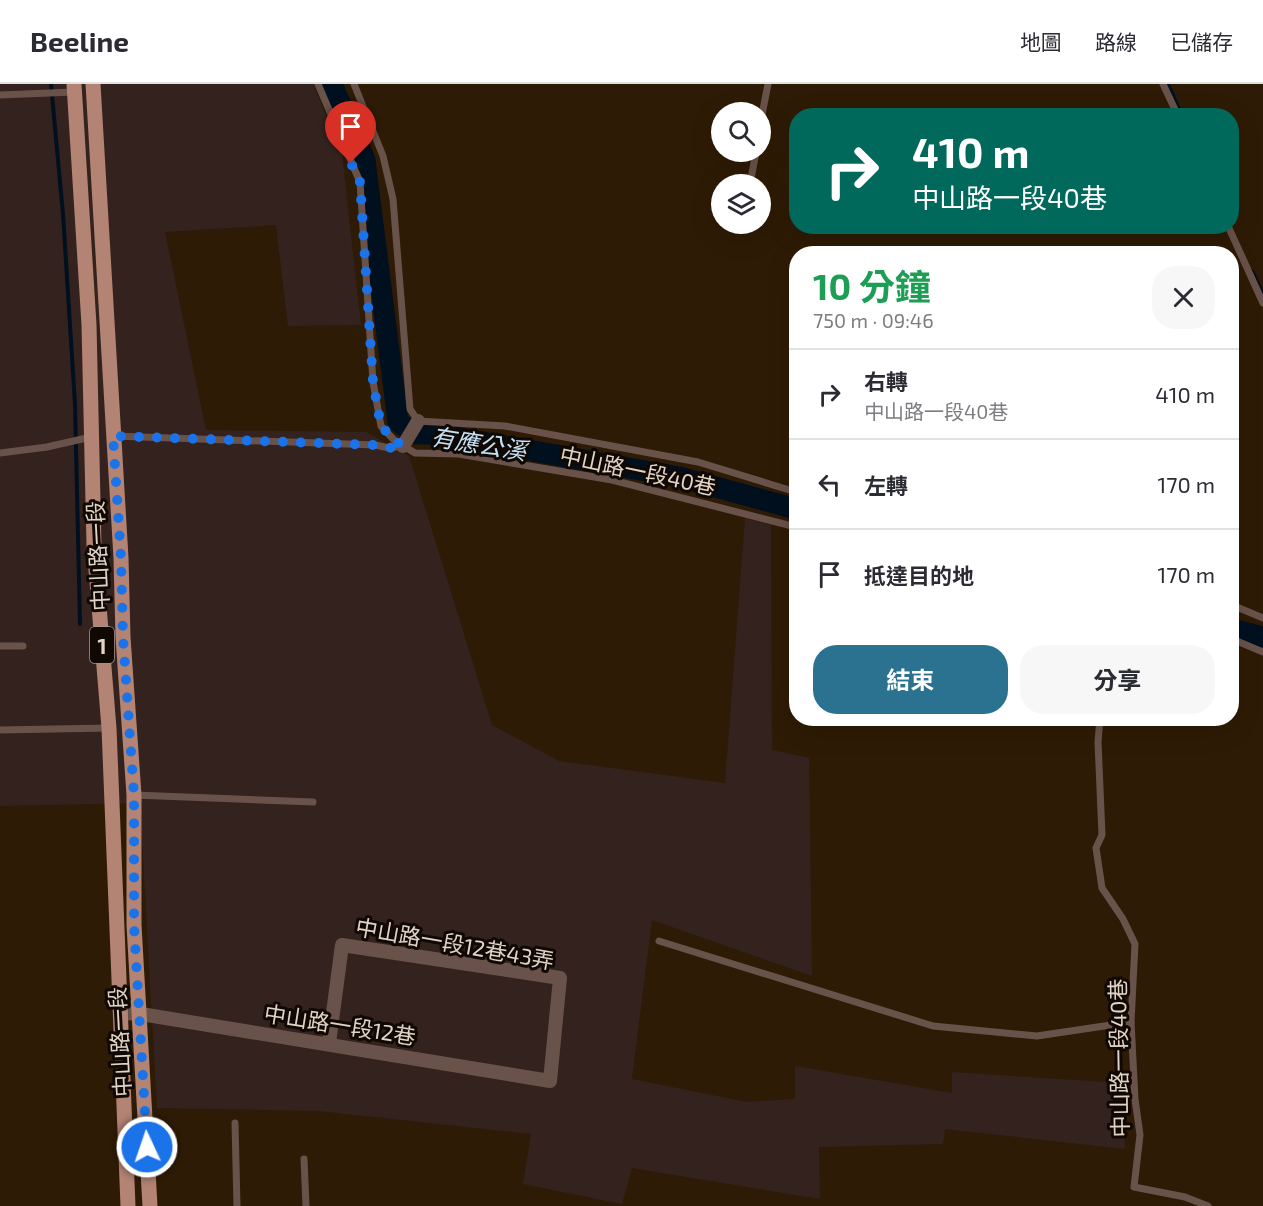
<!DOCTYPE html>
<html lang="zh-TW">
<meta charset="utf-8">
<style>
:root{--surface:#fff;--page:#f7f7f7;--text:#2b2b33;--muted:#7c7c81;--line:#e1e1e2;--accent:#2a728f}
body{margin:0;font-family:"Exo 2","Noto Sans TC",sans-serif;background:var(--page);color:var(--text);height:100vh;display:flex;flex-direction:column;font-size:22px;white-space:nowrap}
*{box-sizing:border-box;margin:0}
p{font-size:20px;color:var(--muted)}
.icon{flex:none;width:33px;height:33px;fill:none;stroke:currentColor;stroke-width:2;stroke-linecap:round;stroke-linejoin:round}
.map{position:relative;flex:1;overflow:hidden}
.panel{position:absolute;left:789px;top:162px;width:450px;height:480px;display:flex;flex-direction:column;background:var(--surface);border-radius:24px;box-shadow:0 6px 24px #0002}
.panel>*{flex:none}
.banner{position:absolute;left:789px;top:24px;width:450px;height:126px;border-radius:24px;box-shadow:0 6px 24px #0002;background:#00695c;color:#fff;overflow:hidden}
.controls{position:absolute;left:711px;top:18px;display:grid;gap:12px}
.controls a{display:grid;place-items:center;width:60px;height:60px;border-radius:50%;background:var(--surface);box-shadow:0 6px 24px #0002;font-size:30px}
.pin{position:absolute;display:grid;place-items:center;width:51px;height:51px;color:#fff;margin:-62px -26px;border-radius:50% 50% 50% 0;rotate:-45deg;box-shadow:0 0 6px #0007}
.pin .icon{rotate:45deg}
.me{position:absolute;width:66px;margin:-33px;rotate:357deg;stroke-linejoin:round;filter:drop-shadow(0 0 4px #0008)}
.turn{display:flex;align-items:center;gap:21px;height:126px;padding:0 24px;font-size:27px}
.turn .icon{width:78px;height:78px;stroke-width:2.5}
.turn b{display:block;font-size:42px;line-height:51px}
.round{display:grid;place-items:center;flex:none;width:63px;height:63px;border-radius:24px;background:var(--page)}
.headline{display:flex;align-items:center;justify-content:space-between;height:102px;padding:0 24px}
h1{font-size:36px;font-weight:700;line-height:45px;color:#1e9e55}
.button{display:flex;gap:12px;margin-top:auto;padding:12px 24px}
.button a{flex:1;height:69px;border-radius:24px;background:var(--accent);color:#fff;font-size:24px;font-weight:700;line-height:69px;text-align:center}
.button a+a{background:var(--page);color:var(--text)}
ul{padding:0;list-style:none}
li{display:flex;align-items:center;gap:18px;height:90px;padding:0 24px;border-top:2px solid var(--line)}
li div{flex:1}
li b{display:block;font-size:22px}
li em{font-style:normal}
header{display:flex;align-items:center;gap:36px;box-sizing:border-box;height:84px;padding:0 30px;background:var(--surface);border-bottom:2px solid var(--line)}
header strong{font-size:28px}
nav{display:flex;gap:33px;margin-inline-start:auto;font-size:21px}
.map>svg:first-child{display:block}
.industrial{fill:#34221e}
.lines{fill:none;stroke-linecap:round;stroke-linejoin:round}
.stream{stroke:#00101f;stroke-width:4}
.river{stroke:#00101f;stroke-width:21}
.service{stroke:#69524a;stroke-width:7}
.minor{stroke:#69524a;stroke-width:14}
.primary{stroke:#b38373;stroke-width:15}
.route{stroke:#1a73e8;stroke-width:10;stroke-dasharray:0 18}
.labels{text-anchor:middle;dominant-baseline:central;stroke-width:6;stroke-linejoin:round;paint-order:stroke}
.shield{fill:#100802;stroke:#a2978c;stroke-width:1.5}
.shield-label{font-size:21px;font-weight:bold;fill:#e1d4c7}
.street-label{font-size:22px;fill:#e1d4c7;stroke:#100802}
.water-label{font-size:24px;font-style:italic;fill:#c4e2f7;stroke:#100802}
</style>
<header>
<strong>Beeline</strong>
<nav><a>地圖</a><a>路線</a><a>已儲存</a></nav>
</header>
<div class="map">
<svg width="1263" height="1122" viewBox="0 0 1263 1122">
<rect width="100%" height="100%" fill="#2e1b05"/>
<!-- industrial -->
<polygon class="industrial" points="0,0 313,0 342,70 361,241 288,242 276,141 165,148 206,346 366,348 409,372 492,641 559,677 725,699 745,434 771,441 772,666 809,674 812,892 652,836 632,995 747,1018 795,1015 795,982 952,1009 952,988 1121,999 1125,1065 945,1045 943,1060 819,1063 820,1115 632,1084 622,1120 523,1100 531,1050 319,1027 157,1024 140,719 0,722"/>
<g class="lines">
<!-- stream -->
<g class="stream">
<polyline points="51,0 63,130 75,320 80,540"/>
<polyline points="1168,0 1182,32"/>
<polyline points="1252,187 1263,210"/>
</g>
<!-- river -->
<g class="river">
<polyline points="332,0 365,76 398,338 416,350 438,350 679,393 796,425"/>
<polyline points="1232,545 1263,553"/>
</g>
<!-- service -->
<g class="service">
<polyline points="318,0 360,98 373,298 381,342 394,356 415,369 459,370 612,396 796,443"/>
<polyline points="354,0 383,72 393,115 410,325 418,337 505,342 698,378 796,408"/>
<polyline points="1163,0 1178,32"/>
<polyline points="0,11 74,8"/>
<polyline points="760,41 768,0"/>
<polyline points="750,100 756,68"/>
<polyline points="1228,142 1263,219"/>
<polyline points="113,352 375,361 389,364 403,362"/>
<polyline points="0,369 47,363 91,353"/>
<polyline points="1232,521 1263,534"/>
<polyline points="1232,555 1263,568"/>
<polyline points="0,562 23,562"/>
<polyline points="1100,634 1098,658 1102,751 1096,764 1102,804 1123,835 1135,860 1131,938 1135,1015 1140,1051 1134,1103 1185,1113 1208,1122"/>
<polyline points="0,646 109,644"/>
<polyline points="134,711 313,718"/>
<polyline points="659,857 933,942 1037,952 1131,938"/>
<polyline points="235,1039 237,1122"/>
<polyline points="304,1075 306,1122"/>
</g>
<!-- minor -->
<g class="minor">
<polyline points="403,362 418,337"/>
<polyline points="122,929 141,930 550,997 560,894 342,861 329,959"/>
</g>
<!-- primary -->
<g class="primary">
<polyline points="74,0 89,241 94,461 109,644 128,1122"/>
<polyline points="93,0 121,474 123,553 134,711 134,841 150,1122"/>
</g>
</g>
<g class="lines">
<!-- route -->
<polyline class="route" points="147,1063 134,841 134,711 123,554 121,474 113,352 375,361 389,364 403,362 394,356 381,342 373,298 360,98 351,79"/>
</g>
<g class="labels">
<!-- shield labels -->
<rect class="shield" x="90" y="543" width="24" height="36" rx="4.5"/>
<g class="shield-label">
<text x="102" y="561">1</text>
</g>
<!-- street labels -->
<g class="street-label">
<text transform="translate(638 386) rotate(12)">中山路一段40巷</text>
<text transform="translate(97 472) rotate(-93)">中山路一段</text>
<text transform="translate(455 859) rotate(10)">中山路一段12巷43弄</text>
<text transform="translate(340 940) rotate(9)">中山路一段12巷</text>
<text transform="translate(119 958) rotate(-93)">中山路一段</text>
<text transform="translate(1118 974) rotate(-91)">中山路一段40巷</text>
</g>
<!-- water labels -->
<g class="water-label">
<text transform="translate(479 359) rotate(9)">有應公溪</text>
</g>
</g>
</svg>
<div class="controls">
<a><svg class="icon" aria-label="search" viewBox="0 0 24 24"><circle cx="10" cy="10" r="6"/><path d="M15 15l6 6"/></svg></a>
<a><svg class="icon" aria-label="layers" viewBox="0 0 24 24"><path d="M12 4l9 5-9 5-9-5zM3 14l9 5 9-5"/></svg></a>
</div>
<div class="pin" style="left:351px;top:79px;background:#d93025"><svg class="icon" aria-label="arrive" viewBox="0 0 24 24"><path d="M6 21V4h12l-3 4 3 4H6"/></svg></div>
<svg class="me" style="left:147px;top:1063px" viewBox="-20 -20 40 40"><circle r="17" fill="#1a73e8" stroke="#fff" stroke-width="3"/><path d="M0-11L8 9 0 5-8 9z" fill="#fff"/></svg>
<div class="banner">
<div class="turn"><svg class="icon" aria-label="right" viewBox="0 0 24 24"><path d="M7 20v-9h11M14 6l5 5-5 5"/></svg><div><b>410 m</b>中山路一段40巷</div></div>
</div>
<section class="panel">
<div class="headline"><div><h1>10 分鐘</h1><p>750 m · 09:46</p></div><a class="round"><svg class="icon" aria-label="close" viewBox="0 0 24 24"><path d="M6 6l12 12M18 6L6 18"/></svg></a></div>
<ul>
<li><svg class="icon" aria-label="right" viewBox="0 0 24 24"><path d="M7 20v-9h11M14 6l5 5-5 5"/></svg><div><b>右轉</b><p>中山路一段40巷</p></div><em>410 m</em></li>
<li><svg class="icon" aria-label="left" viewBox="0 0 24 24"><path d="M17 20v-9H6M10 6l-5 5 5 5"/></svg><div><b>左轉</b></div><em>170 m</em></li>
<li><svg class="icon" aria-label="arrive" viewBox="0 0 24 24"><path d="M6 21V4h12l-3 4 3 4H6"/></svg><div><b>抵達目的地</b></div><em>170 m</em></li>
</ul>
<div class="button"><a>結束</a><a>分享</a></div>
</section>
</div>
